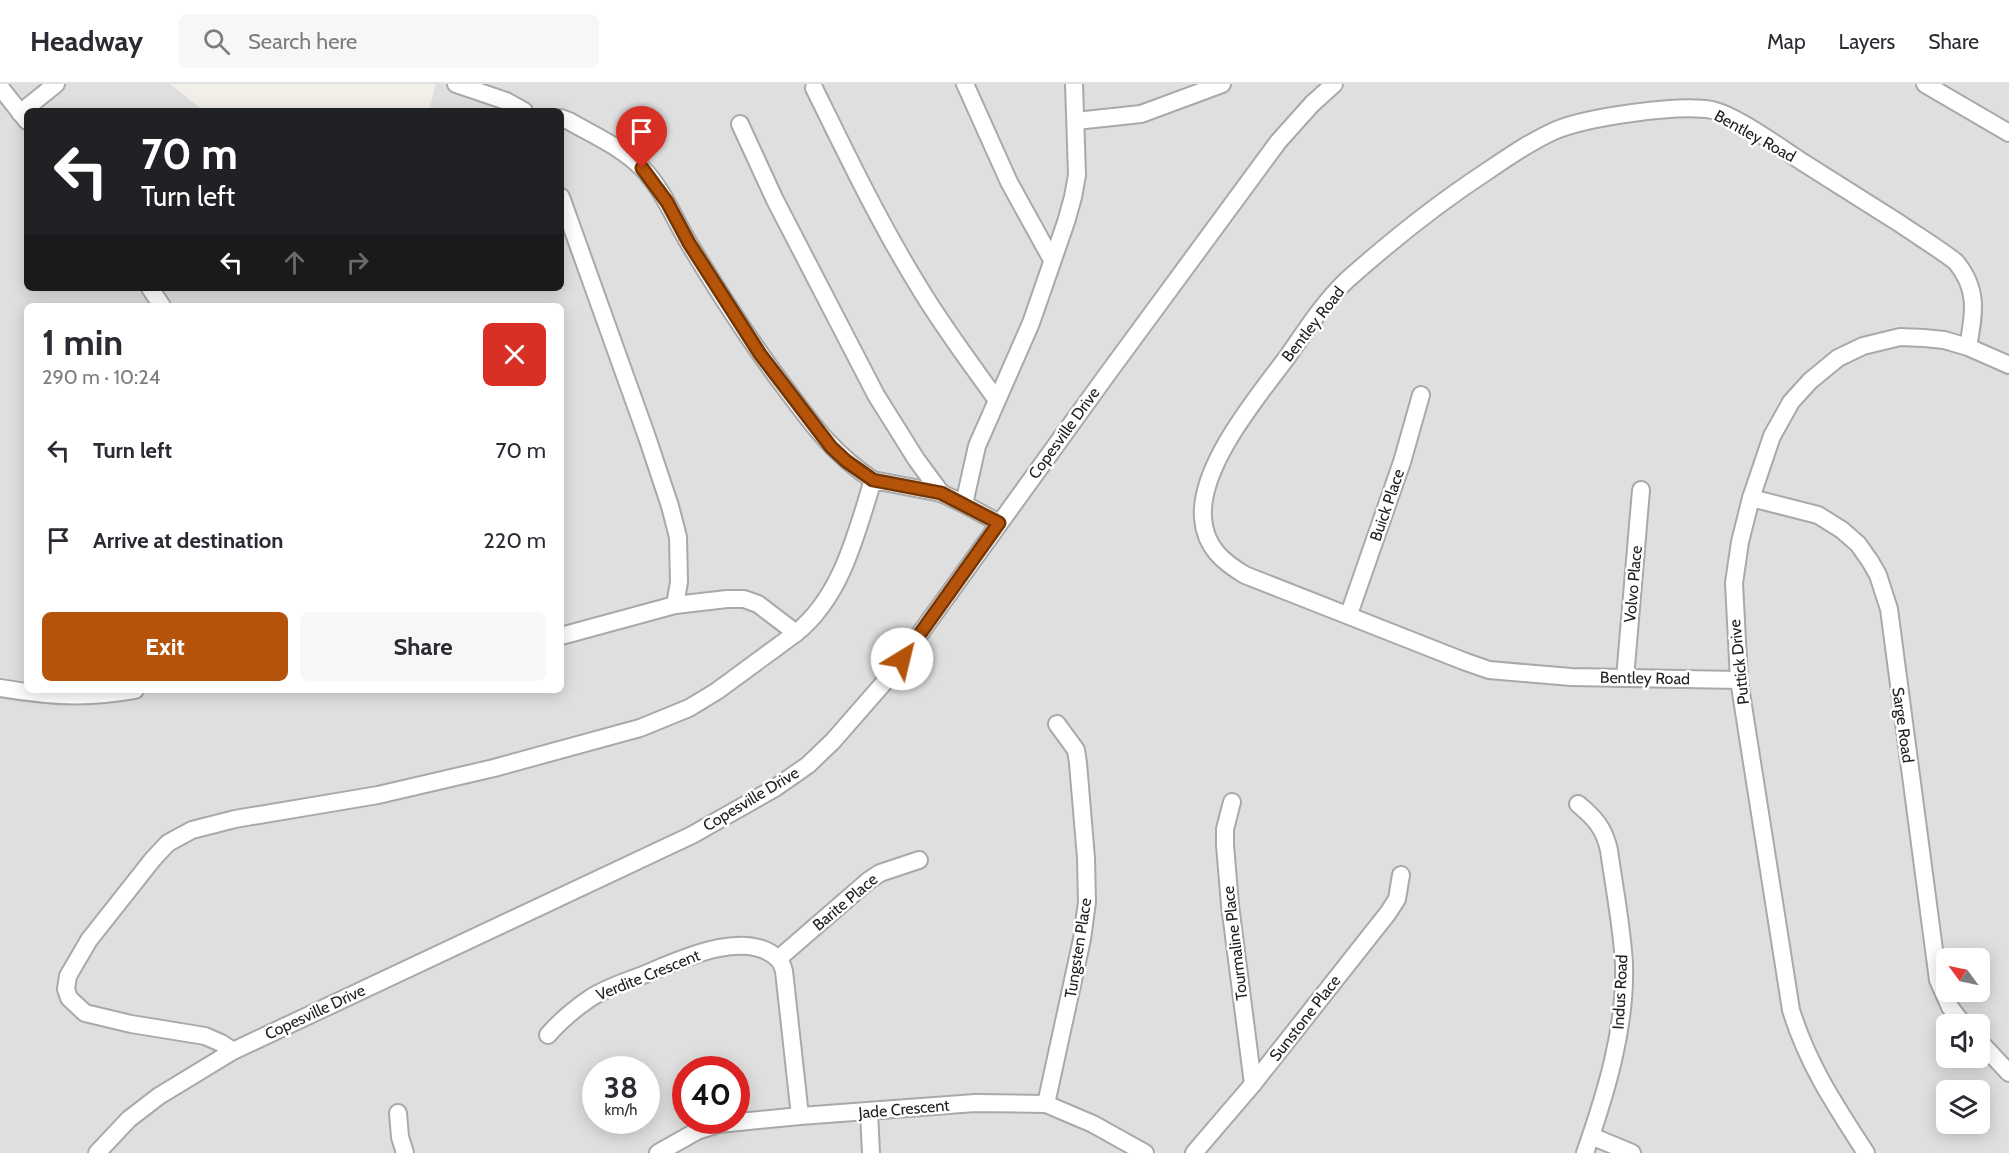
<!DOCTYPE html>
<meta charset="utf-8">
<style>
:root{--surface:#fff;--page:#f7f7f7;--text:#2b2b33;--muted:#7c7c81;--line:#e1e1e2;--accent:#b45309}
body{margin:0;font-family:Cabin,sans-serif;background:var(--page);color:var(--text);height:100vh;display:flex;flex-direction:column;font-size:22px;white-space:nowrap}
*{box-sizing:border-box;margin:0}
p{font-size:20px;color:var(--muted)}
.icon{flex:none;width:33px;height:33px;fill:none;stroke:currentColor;stroke-width:2;stroke-linecap:round;stroke-linejoin:round}
.map{position:relative;flex:1;overflow:hidden}
.panel{position:absolute;left:24px;top:219px;width:540px;height:390px;display:flex;flex-direction:column;background:var(--surface);border-radius:9px;box-shadow:0 3px 15px #0003}
.panel>*{flex:none}
.top-card{position:absolute;left:24px;top:24px;width:540px;height:183px;border-radius:9px;box-shadow:0 3px 15px #0003;background:#202124;color:#fff;overflow:hidden}
.needle{width:39px;rotate:303deg}
.buttons{position:absolute;left:1936px;top:864px;display:grid;gap:12px}
.buttons a{display:grid;place-items:center;width:54px;height:54px;border-radius:9px;background:var(--surface);box-shadow:0 3px 15px #0003;font-size:30px}
.speed{position:absolute;left:582px;top:972px;display:flex;gap:12px;font-size:30px;font-weight:700;text-align:center}
.speed>*{display:grid;place-content:center;width:78px;height:78px;border-radius:50%;background:var(--surface);box-shadow:0 3px 15px #0003;line-height:1}
.speed small{font-size:15px;font-weight:400}
.speed .limit{border:9px solid #d22;background:#fff;color:#111}
.pin{position:absolute;display:grid;place-items:center;width:51px;height:51px;color:#fff;margin:-62px -26px;border-radius:50% 50% 50% 0;rotate:-45deg;box-shadow:0 0 6px #0007}
.pin .icon{rotate:45deg}
.me{position:absolute;width:66px;margin:-33px;rotate:36deg;stroke-linejoin:round;filter:drop-shadow(0 0 4px #0008)}
.turn{display:flex;align-items:center;gap:21px;height:126px;padding:0 18px;font-size:27px}
.turn .icon{width:78px;height:78px;stroke-width:2.5}
.turn b{display:block;font-size:42px;line-height:51px}
.lanes{display:flex;align-items:center;height:57px;padding:0 18px;background:#0003;justify-content:center;gap:30px;direction:ltr}
.lanes .off{opacity:.35}
.round{display:grid;place-items:center;flex:none;width:63px;height:63px;border-radius:9px;background:var(--page)}
.summary{display:flex;align-items:center;justify-content:space-between;height:102px;padding:0 18px}
h1{font-size:36px;font-weight:700;line-height:45px}
.cta{display:flex;gap:12px;margin-top:auto;padding:12px 18px}
.cta a{flex:1;height:69px;border-radius:9px;background:var(--accent);color:#fff;font-size:24px;font-weight:700;line-height:69px;text-align:center}
.cta a+a{background:var(--page);color:var(--text)}
ul{padding:0;list-style:none}
li{display:flex;align-items:center;gap:18px;height:90px;padding:0 18px}
li div{flex:1}
li b{display:block;font-size:22px}
li em{font-style:normal}
header{display:flex;align-items:center;gap:36px;box-sizing:border-box;height:84px;padding:0 30px;background:var(--surface);border-bottom:2px solid var(--line)}
header strong{font-size:28px}
nav{display:flex;gap:33px;margin-inline-start:auto;font-size:21px}
.search{width:420px;height:54px;background:var(--page);display:flex;align-items:center;gap:15px;box-sizing:border-box;padding:0 21px;border-radius:9px;color:var(--muted);font-size:22px}
.map>svg:first-child{display:block}
.residential{fill:#e0dfdf;fill-rule:evenodd}
.lines{fill:none;stroke-linecap:round;stroke-linejoin:round}
.minor-casing{stroke:#a9a9a9;stroke-width:20}
.minor{stroke:#fff;stroke-width:16}
.route-casing{stroke:#753606;stroke-width:15}
.route{stroke:#b45309;stroke-width:10}
.labels{text-anchor:middle;dominant-baseline:central;stroke-width:5;stroke-linejoin:round;paint-order:stroke}
.street-label{font-size:16px;fill:#222;stroke:#fff}
</style>
<header>
<strong>Headway</strong>
<div class="search"><svg class="icon" aria-label="search" viewBox="0 0 24 24"><circle cx="10" cy="10" r="6"/><path d="M15 15l6 6"/></svg>Search here</div>
<nav><a>Map</a><a>Layers</a><a>Share</a></nav>
</header>
<div class="map">
<svg width="2009" height="1069" viewBox="0 0 2009 1069">
<rect width="100%" height="100%" fill="#f2efe9"/>
<!-- residential -->
<path class="residential" d="M0 0H170L204 27H27V204H561V27H429L436 0H2009V1069H0ZM27 222H561V606H27ZM1947 874H1980V908H1947ZM1947 940H1980V974H1947ZM596 986H646V1036H596ZM686 986H736V1036H686ZM1947 1006H1980V1040H1947Z"/>
<g class="lines">
<defs>
<g id="minor">
<polyline points="456,0 506,17 524,27"/>
<polyline points="965,0 1009,98 1052,176"/>
<polyline points="1925,0 2009,49"/>
<polyline points="0,3 27,37"/>
<path d="M814 4C846 69 878 136 916 198 940 239 969 277 996 315"/>
<polyline points="20,29 56,0"/>
<path d="M561 34 569 37C593 51 623 64 642 84 663 105 674 135 690 161 719 209 749 256 783 301 812 340 832 369 873 396"/>
<polyline points="1076,37 1141,30 1222,0"/>
<polyline points="740,40 775,116 876,311 916,375 941,409"/>
<polyline points="561,113 647,353 670,422 678,453 679,498 675,521"/>
<polyline points="150,204 162,222"/>
<polyline points="1751,414 1818,431 1842,446 1858,460 1870,477 1878,491 1889,525 1938,896 1950,923 1963,940"/>
<polyline points="999,439 964,420 977,362 1031,239 1066,138 1073,113 1077,91 1074,0"/>
<polyline points="1349,530 1402,378 1421,311"/>
<polyline points="561,552 675,521 727,515 744,515 758,520 796,549"/>
<polyline points="1625,594 1641,406"/>
<path d="M1739 596 1571 593 1489 586 1466 578 1245 491C1223 478 1205 463 1203 434 1199 382 1258 312 1288 272 1306 246 1324 218 1347 196 1391 157 1437 120 1486 88 1508 73 1530 58 1554 47 1586 33 1678 20 1712 26 1736 31 1782 65 1804 79 1836 99 1867 119 1899 139 1918 152 1938 164 1956 178 1979 206 1974 230 1968 263"/>
<path d="M0 604C50 612 85 615 135 606"/>
<polyline points="1232,718 1225,745 1225,761 1230,821 1253,1000"/>
<path d="M1578 720C1595 734 1604 744 1609 766 1614 803 1622 842 1624 880 1626 944 1606 1009 1585 1069"/>
<polyline points="778,875 868,797 880,789 919,776"/>
<path d="M548 951C560 937 573 926 589 915 605 904 625 898 643 891 677 877 746 843 778 875 781 878 783 883 784 887L800 1032"/>
<polyline points="1980,958 2009,989"/>
<path d="M233 967 221 959 205 952 131 940 85 929 69 914 66 905 68 892 89 856 153 775 168 759 192 746 235 735 378 711 494 684 640 644 689 624 717 607 796 549C842 512 856 450 873 396L941 409 964 420"/>
<polyline points="1046,1020 1082,855 1087,818 1086,774 1078,679 1076,666 1057,640"/>
<polyline points="869,1028 871,1069"/>
<polyline points="398,1029 400,1053 405,1069"/>
<polyline points="1591,1052 1632,1069"/>
<polyline points="97,1069 129,1035 159,1012 233,967 692,751 775,704 808,681 833,657 888,594 1106,292 1278,58 1312,20 1334,0"/>
<polyline points="658,1069 697,1047 719,1040 800,1032 975,1019 1046,1020 1093,1040 1145,1069"/>
<polyline points="1194,1069 1253,1000 1388,829 1397,815 1401,791"/>
<path d="M1866 1069C1835 1021 1808 981 1791 926L1739 596 1734 499 1740 458 1751 414 1772 352 1791 318 1810 297 1838 274 1863 262 1900 253 1924 254 1944 256 1968 263 2009 281"/>
</g>
</defs>
<!-- minor casing -->
<use href="#minor" class="minor-casing"/>
<!-- minor -->
<use href="#minor" class="minor"/>
</g>
<g class="lines">
<defs>
<polyline id="route" points="642,84 667,118 689,159 760,270 831,363 846,377 873,396 941,409 999,439 902,575"/>
</defs>
<!-- route casing -->
<use href="#route" class="route-casing"/>
<!-- route -->
<use href="#route" class="route"/>
</g>
<g class="labels">
<!-- street labels -->
<g class="street-label">
<text transform="translate(1755 52) rotate(29)">Bentley Road</text>
<text transform="translate(1313 240) rotate(-52)">Bentley Road</text>
<text transform="translate(1064 349) rotate(-54)">Copesville Drive</text>
<text transform="translate(1387 421) rotate(-71)">Buick Place</text>
<text transform="translate(1633 500) rotate(-85)">Volvo Place</text>
<text transform="translate(1739 578) rotate(-96)">Puttick Drive</text>
<text transform="translate(1645 594) rotate(1)">Bentley Road</text>
<text transform="translate(1903 641) rotate(82)">Sarge Road</text>
<text transform="translate(751 715) rotate(-31)">Copesville Drive</text>
<text transform="translate(845 818) rotate(-40)">Barite Place</text>
<text transform="translate(1235 859) rotate(-97)">Tourmaline Place</text>
<text transform="translate(1078 864) rotate(-81)">Tungsten Place</text>
<text transform="translate(648 891) rotate(-22)">Verdite Crescent</text>
<text transform="translate(1620 908) rotate(-87)">Indus Road</text>
<text transform="translate(315 928) rotate(-25)">Copesville Drive</text>
<text transform="translate(1305 934) rotate(-52)">Sunstone Place</text>
<text transform="translate(904 1025) rotate(-5)">Jade Crescent</text>
</g>
</g>
</svg>
<div class="buttons">
<a><svg class="needle" viewBox="-14 -14 28 28"><path d="M0-13l5 13h-10z" fill="#e53935"/><path d="M0 13l5-13h-10z" fill="#7c7c81"/></svg></a>
<a><svg class="icon" aria-label="sound" viewBox="0 0 24 24"><path d="M4 9h4l5-4v14l-5-4H4zM17 9q2 3 0 6"/></svg></a>
<a><svg class="icon" aria-label="layers" viewBox="0 0 24 24"><path d="M12 4l9 5-9 5-9-5zM3 14l9 5 9-5"/></svg></a>
</div>
<div class="speed"><div>38<small>km/h</small></div><div class="limit">40</div></div>
<div class="pin" style="left:642px;top:84px;background:#d93025"><svg class="icon" aria-label="arrive" viewBox="0 0 24 24"><path d="M6 21V4h12l-3 4 3 4H6"/></svg></div>
<svg class="me" style="left:902px;top:575px" viewBox="-20 -20 40 40"><circle r="19" fill="#fff"/><path d="M0-13L10 11 0 6-10 11z" fill="#b45309"/></svg>
<div class="top-card">
<div class="turn"><svg class="icon" aria-label="left" viewBox="0 0 24 24"><path d="M17 20v-9H6M10 6l-5 5 5 5"/></svg><div><b>70 m</b>Turn left</div></div>
<div class="lanes"><svg class="icon" aria-label="left" viewBox="0 0 24 24"><path d="M17 20v-9H6M10 6l-5 5 5 5"/></svg><svg class="icon off" aria-label="ahead" viewBox="0 0 24 24"><path d="M12 20V5M6 11l6-6 6 6"/></svg><svg class="icon off" aria-label="right" viewBox="0 0 24 24"><path d="M7 20v-9h11M14 6l5 5-5 5"/></svg></div>
</div>
<section class="panel">
<div class="summary"><div><h1>1 min</h1><p>290 m · 10:24</p></div><a class="round" style="background:#d93025;color:#fff"><svg class="icon" aria-label="close" viewBox="0 0 24 24"><path d="M6 6l12 12M18 6L6 18"/></svg></a></div>
<ul>
<li><svg class="icon" aria-label="left" viewBox="0 0 24 24"><path d="M17 20v-9H6M10 6l-5 5 5 5"/></svg><div><b>Turn left</b></div><em>70 m</em></li>
<li><svg class="icon" aria-label="arrive" viewBox="0 0 24 24"><path d="M6 21V4h12l-3 4 3 4H6"/></svg><div><b>Arrive at destination</b></div><em>220 m</em></li>
</ul>
<div class="cta"><a>Exit</a><a>Share</a></div>
</section>
</div>
